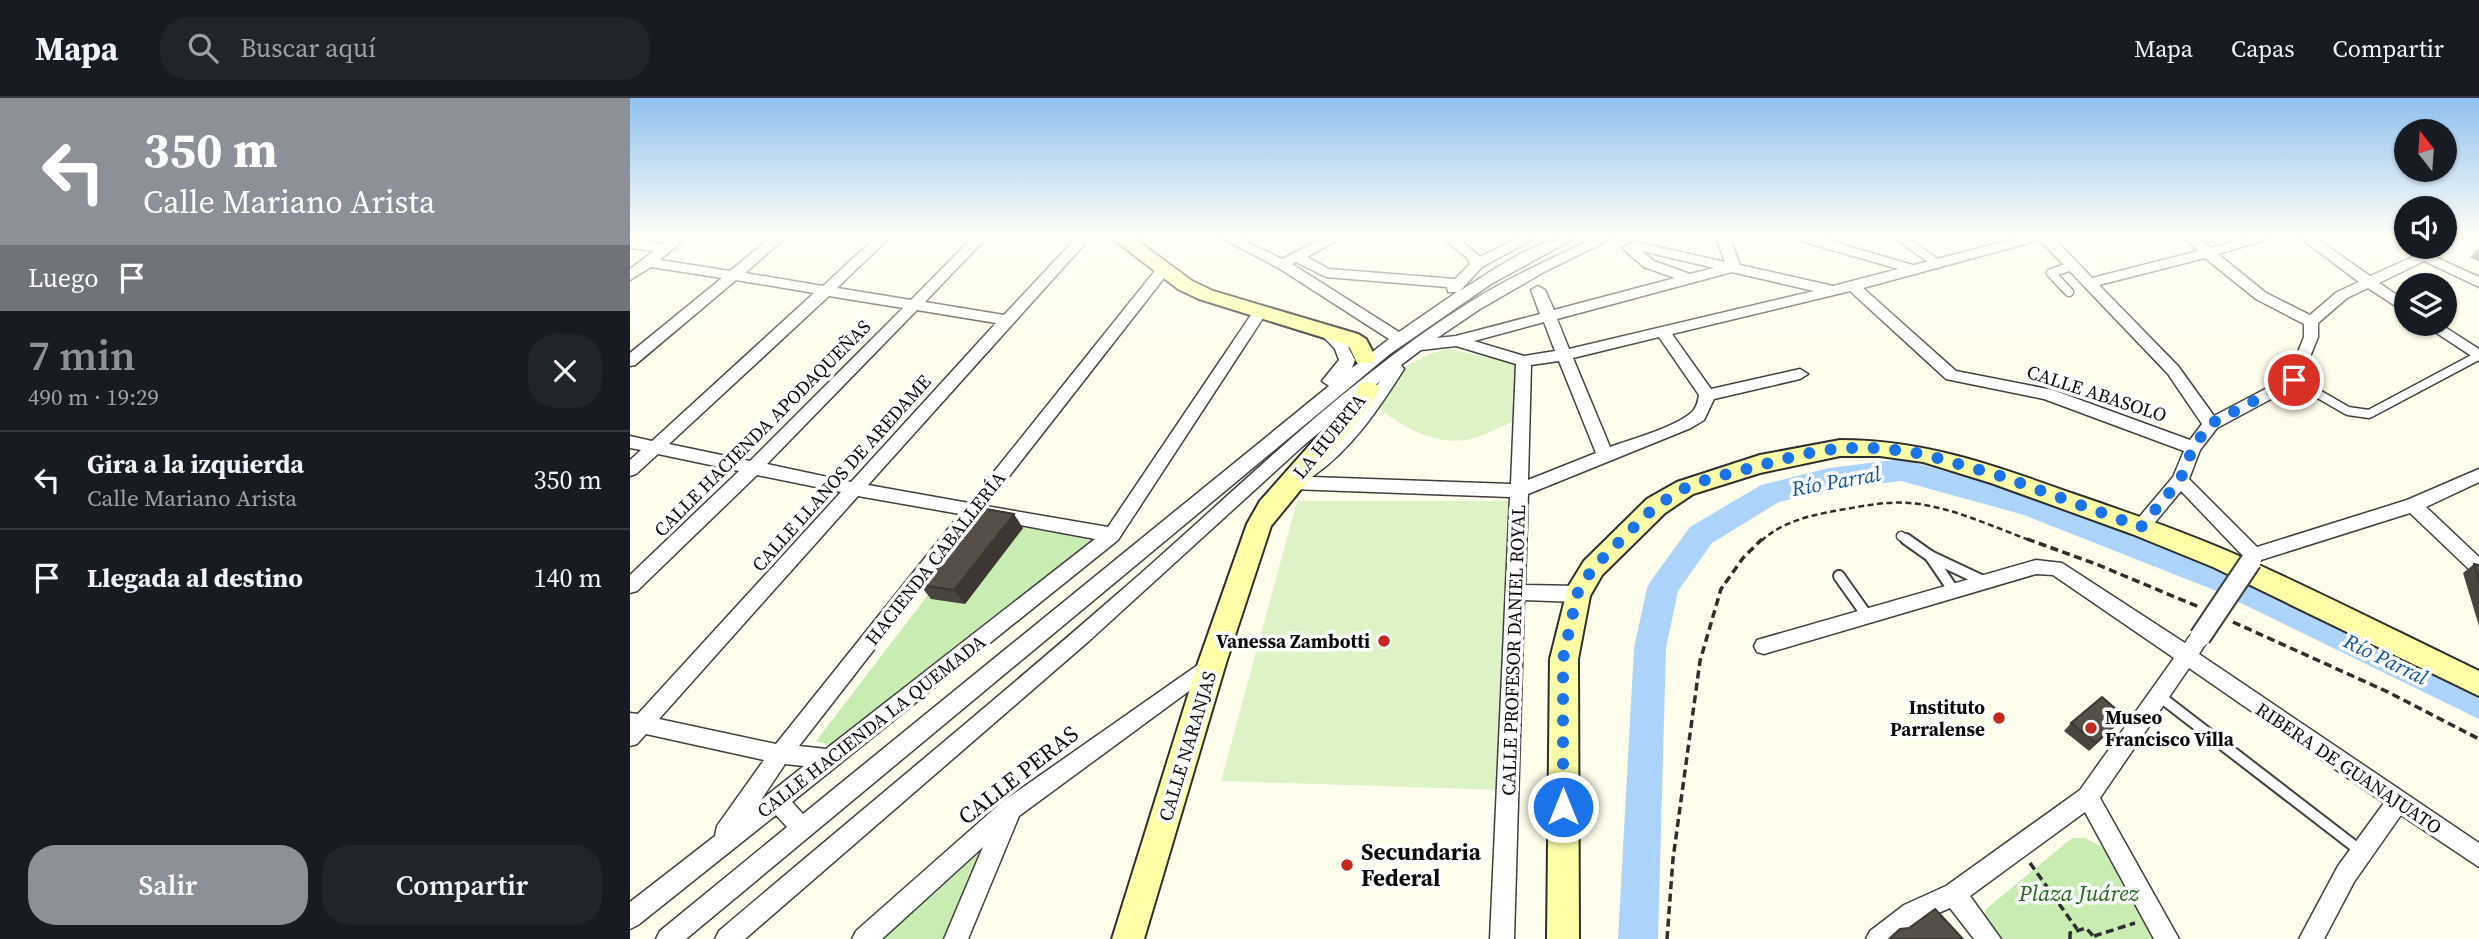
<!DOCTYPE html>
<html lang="es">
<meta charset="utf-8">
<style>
:root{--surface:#171b24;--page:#20242c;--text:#f1f3f6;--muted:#9ea1a6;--line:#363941;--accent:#8c9099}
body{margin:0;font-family:"Source Serif 4",serif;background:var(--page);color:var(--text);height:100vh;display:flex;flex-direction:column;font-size:26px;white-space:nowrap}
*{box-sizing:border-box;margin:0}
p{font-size:23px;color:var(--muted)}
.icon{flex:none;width:38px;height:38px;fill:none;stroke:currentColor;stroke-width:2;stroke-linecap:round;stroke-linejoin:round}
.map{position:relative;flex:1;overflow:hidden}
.details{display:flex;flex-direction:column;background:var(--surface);width:630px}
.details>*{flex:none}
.guide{background:#8c9099;color:#fff;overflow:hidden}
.needle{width:46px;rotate:343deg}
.tools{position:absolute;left:1764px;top:21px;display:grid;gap:14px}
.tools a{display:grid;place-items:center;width:63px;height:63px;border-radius:50%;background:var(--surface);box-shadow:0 2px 5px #0004;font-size:35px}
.pin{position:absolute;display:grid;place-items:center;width:60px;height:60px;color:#fff;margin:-30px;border:4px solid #fff;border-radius:50%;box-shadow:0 2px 7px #0007}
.me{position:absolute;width:77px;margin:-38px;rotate:0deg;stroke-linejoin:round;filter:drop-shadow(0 0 5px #0008)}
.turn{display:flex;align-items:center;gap:24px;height:147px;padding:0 28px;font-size:32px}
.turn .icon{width:91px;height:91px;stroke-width:2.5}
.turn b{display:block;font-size:49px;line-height:60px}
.then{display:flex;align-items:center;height:66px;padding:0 28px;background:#0003;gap:14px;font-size:26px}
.round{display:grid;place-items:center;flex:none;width:74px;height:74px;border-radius:28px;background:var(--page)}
.head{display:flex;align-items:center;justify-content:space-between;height:119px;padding:0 28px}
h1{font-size:42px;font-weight:600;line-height:52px;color:var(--accent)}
.action{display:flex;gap:14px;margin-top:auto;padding:14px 28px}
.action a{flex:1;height:80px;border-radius:28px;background:var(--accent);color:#fff;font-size:28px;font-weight:600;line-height:80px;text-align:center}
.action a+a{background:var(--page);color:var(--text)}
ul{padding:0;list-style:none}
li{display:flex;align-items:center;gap:21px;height:98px;padding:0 28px;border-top:2px solid var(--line)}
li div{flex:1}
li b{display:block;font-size:26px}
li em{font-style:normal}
header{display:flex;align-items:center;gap:42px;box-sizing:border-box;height:98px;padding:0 35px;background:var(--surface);border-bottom:2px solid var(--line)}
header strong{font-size:33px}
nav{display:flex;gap:38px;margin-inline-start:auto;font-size:24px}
.search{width:490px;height:63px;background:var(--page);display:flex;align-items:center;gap:18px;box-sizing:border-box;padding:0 24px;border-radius:28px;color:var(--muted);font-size:26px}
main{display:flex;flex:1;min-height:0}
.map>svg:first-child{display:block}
.green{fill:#c9ecb3}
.pitch{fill:#ddf3c5}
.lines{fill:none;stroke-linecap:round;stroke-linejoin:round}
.river{fill:#acd4fa;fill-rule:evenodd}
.lane-far1-casing{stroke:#3f3f3f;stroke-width:11}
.lane-casing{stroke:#3f3f3f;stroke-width:14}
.street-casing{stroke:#3f3f3f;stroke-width:3}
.secondary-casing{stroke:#2e2e2e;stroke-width:4}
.path-far1{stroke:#2e2e2e;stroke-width:2.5;stroke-dasharray:6 3.5;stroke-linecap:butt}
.path{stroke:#2e2e2e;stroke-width:3.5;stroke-dasharray:8 4.5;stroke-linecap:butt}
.lane-far1{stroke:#fff;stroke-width:8}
.lane{stroke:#fff;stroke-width:10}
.street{fill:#fff;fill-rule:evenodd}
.secondary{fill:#feffa7;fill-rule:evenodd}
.street-bridge-casing{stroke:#3f3f3f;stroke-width:24;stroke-linecap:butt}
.street-bridge{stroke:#fff;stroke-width:20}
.wall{fill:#4a443e}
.shaded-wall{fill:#3c3732}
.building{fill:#564f48;stroke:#3c3732;stroke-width:2}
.route{stroke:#1a73e8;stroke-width:12;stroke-dasharray:0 21.6}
.poi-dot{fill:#c6281b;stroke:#fff;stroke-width:2.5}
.labels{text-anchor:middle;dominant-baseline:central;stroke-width:7;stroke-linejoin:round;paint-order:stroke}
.street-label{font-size:19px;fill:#0c0c0c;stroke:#fff}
.poi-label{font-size:19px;font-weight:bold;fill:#0c0c0c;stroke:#fff;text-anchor:end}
.water-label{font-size:21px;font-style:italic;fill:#0d51a7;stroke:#fff}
.near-street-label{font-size:23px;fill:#0c0c0c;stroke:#fff}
.near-poi-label{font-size:23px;font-weight:bold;fill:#0c0c0c;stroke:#fff;text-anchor:start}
.near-park-label{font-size:23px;font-style:italic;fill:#1f6818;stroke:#fff}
</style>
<header>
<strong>Mapa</strong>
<div class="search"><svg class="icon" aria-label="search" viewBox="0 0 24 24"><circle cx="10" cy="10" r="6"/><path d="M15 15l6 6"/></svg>Buscar aquí</div>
<nav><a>Mapa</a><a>Capas</a><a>Compartir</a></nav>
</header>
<main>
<section class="details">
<div class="guide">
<div class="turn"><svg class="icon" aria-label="left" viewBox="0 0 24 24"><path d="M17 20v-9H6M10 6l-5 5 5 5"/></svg><div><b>350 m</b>Calle Mariano Arista</div></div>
<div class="then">Luego<svg class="icon" aria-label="arrive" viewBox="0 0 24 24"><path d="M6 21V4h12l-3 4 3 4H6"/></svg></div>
</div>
<div class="head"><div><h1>7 min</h1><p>490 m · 19:29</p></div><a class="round"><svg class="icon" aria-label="close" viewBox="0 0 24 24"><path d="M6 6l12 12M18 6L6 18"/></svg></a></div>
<ul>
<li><svg class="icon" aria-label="left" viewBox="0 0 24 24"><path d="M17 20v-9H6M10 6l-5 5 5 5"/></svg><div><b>Gira a la izquierda</b><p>Calle Mariano Arista</p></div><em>350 m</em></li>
<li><svg class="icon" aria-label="arrive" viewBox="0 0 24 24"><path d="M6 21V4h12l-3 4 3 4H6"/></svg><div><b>Llegada al destino</b></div><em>140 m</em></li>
</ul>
<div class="action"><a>Salir</a><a>Compartir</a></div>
</section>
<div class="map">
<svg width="1849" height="841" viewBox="0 0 1849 841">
<rect width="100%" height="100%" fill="#fffeec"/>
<!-- green -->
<g class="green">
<polygon points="357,420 466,443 209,650 186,643"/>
<polygon points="363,737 320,841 251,841"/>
<polygon points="1442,740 1455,740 1476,751 1525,841 1365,841 1354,821 1356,811"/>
</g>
<!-- pitch -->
<g class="pitch">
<path d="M819 251 888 266 882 324C868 330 851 339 836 342 802 347 770 327 745 308L759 277 802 255Z"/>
<polygon points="667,403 885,403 871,692 591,683"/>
</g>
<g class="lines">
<!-- river -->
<polygon class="river" points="1271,361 1411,400 1606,474 1849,590 1849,621 1584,492 1394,417 1271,383 1199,392 1149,404 1082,445 1048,493 1036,550 1028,841 988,841 1004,550 1017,490 1022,481 1060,429 1131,387 1199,370"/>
<defs>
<g id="lane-far1">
<polyline points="1175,140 1286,172"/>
<polyline points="1271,140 1308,166"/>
<polyline points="1439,194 1421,175 1442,168"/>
<polyline points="1664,282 1718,313 1739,316 1848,258"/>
<polyline points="1271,438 1279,443"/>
</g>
<g id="lane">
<polyline points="1276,441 1300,458"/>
<polyline points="1209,478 1238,519"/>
<polyline points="1324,493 1300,458 1353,483"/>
<polyline points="1528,597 1732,754"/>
</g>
<g id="street">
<path d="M41 140H56L30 162 100 173 140 140H155L115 175 193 188 245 140H259L207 190 281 202 342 140H356L295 204 374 217 446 140H460L238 387 339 405 528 169H538V175L356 408 478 429 625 211 630 209 637 214 488 442 162 704 173 716 699 288 692 283 709 262 705 251 687 232 689 229H699L716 245 725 262 722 270 759 241 647 169 591 140H609L652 161 693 140H711L677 159 699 171 825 181 840 166 837 160 813 140H828L850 159 888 140H905L852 169 830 193C864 172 905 140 945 140L861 186 760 256 56 841H26L30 833 157 729 146 717 8 827 0 831V804L85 738 87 728 134 662 16 636 7 646 0 648V615L8 616 211 394 127 377 7 493 0 495V477L109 373 28 356 6 376 0 378V362L11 352 0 350V338L22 343 184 195 106 182 5 267 0 268V255L92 180 21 169 0 182V171L24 153 0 150V142L33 146ZM666 164 696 179 817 189 818 194H827L769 234 662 166ZM199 198 273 210 120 363 39 346ZM287 212 366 225 221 384 137 366ZM228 398 330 416 146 646 29 621ZM347 419 465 441 196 651 169 648ZM155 666 174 668 131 702Z"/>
<path d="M965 140H983L914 174 850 211 807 240 826 238 910 216 901 192 908 188 915 192 924 212 1045 180 1014 169 992 150 1006 144 1095 164 1086 140H1100L1110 167 1203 188 1388 140H1424L1462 180 1568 153 1554 140H1569L1581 150 1618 140H1642L1588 156 1636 195 1680 217 1707 194 1729 184 1670 140H1686L1740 178 1794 154 1849 179V189L1794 163 1749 185 1776 203V215L1738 190 1717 200 1688 225V239L1669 286 1587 330 1570 352 1559 381 1627 449 1777 402 1849 371V384L1796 409 1849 459V477L1843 475 1780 415 1631 462 1627 468 1621 470 1615 468 1612 463 1614 459 1551 393 1517 434H1505L1502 429 1505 424 1543 379 1554 353 1414 301 1316 281 1220 193 1042 236 1081 291 1170 271 1178 276 1170 281 1084 301 1074 322 1061 330 898 396 895 487 947 488 954 491 956 496 954 501 947 504 894 502 884 841H860L880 399 661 391 655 389 653 385 655 381 666 379 667 373 708 339 750 283 673 348 459 543 115 841H85L89 833C223 719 360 607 493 491 606 393 712 284 840 204 880 179 922 160 965 140ZM1410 142 1538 276 1572 326 1560 342 1423 292 1326 273 1233 190ZM1012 153 1084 170 1060 176 1024 163ZM1575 160 1626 201 1674 226V239L1658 279 1584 318 1548 268 1469 187ZM1102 174 1184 193 939 251 927 221ZM914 224 925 253 894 258 844 243ZM1029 239 1069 297C1068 303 1067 308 1063 313 1047 329 1002 341 980 349L943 260ZM826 248 886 266 881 386 682 379C722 351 748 312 774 271L771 267 791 252ZM929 263 966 355 898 382 901 267Z"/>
<polygon points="1793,226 1810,226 1849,251 1849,263"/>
<path d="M1406 462 1432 465 1555 545C1561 536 1565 529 1577 533L1580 539 1569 556 1849 745V769L1771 717 1724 784 1694 841H1669L1708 768 1754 705 1559 570 1470 700 1549 841H1524L1455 714 1340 798 1371 841H1344L1320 810 1290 823 1267 841H1236L1240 833 1274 807 1316 788 1450 692 1544 560 1423 477 1406 476 1134 556 1127 554 1124 548 1127 542 1134 540Z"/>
<polygon points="582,557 589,559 592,565 589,571 389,718 338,841 314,841 353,749 252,841 222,841 226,833 372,704"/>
</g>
<g id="secondary">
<polygon points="482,140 504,140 562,183 583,193 728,236 736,241 746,260 743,265 727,265 720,250 714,246 569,201 548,191"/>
<polygon points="738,284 746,286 749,291 740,307 641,428 596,565 514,841 482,841 568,565 617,426 630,403 724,297 730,286"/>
<path d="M1210 342C1294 342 1363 367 1441 395 1494 413 1548 432 1600 454 1684 491 1766 533 1849 573V598L1583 469 1502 436 1361 385 1293 364 1250 358H1210L1130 375 1063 396 1035 415 972 477 960 498 948 561 949 841H917L920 561 938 489 954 463 1017 401 1047 384 1130 357Z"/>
</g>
</defs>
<!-- lane-far1 casing -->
<use href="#lane-far1" class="lane-far1-casing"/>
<!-- lane casing -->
<use href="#lane" class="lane-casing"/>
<!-- street casing -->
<use href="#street" class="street-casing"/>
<!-- secondary casing -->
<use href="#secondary" class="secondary-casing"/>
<!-- path-far1 -->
<path class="path-far1" d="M1131 443C1151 425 1177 418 1204 413 1229 409 1253 403 1279 405 1320 408 1363 429 1402 443"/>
<!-- path -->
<g class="path">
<polyline points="1397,441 1466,466 1569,509"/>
<polyline points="1603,524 1758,594 1849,641"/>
<polyline points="1400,765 1447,831"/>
<polyline points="1464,838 1505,825"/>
<polyline points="1037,841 1043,761 1070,563 1091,491 1113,460 1132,441"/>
<polyline points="1440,841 1440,835 1456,830 1466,841"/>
</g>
<!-- lane-far1 -->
<use href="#lane-far1" class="lane-far1"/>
<!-- lane -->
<use href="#lane" class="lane"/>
<!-- street -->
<use href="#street" class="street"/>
<!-- secondary -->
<use href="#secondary" class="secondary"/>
<defs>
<polyline id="street-bridge" points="1570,539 1621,463"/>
</defs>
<!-- street-bridge casing -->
<use href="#street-bridge" class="street-bridge-casing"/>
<!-- street-bridge -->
<use href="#street-bridge" class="street-bridge"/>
</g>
<!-- wall -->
<g class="wall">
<polygon points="1849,149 1849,164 1840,159"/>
<polygon points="393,430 335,506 301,501 290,487"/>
<polygon points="1844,466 1849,467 1849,528 1833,475"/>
<polygon points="1494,618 1459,653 1434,633 1441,625"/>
</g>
<!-- shaded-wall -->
<g class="shaded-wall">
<polygon points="384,416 393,430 335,506 324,492"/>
<polygon points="1494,618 1487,627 1459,653 1466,645"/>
</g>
<!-- building -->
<g class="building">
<polygon points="351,410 384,416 324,492 290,487"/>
<polygon points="1844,466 1849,467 1849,484"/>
<polygon points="1472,599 1494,618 1466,645 1441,625"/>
<polygon points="1305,811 1333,841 1259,841 1270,831 1279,830"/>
</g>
<!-- sky -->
<linearGradient id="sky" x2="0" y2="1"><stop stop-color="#90c1ef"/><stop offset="0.54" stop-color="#fffff6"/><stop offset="1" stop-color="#fffff6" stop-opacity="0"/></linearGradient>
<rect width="1849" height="258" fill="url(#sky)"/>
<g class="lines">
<!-- route -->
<polyline class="route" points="933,709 933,561 947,496 963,470 1012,421 1026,408 1055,390 1078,381 1174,356 1210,350 1250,350 1293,356 1368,377 1511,429 1550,382 1563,350 1580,326 1664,282"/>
</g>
<!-- markers -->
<g class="poi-dot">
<circle cx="754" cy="543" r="7"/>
<circle cx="1369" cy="620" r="7"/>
<circle cx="1461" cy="630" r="7"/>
<circle cx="717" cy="767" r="7"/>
</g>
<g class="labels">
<!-- street labels -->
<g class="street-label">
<text transform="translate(1467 295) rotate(18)">CALLE ABASOLO</text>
<text transform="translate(132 330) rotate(-45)">CALLE HACIENDA APODAQUEÑAS</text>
<text transform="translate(699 338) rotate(-51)">LA HUERTA</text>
<text transform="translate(211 375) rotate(-48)">CALLE LLANOS DE AREDAME</text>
<text transform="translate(305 460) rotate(-52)">HACIENDA CABALLERÍA</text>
<text transform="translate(883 552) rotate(-88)">CALLE PROFESOR DANIEL ROYAL</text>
<text transform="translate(241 628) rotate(-38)">CALLE HACIENDA LA QUEMADA</text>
<text transform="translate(557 648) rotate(-73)">CALLE NARANJAS</text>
<text transform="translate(1719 670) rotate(34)">RIBERA DE GUANAJUATO</text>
</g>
<!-- poi labels -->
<g class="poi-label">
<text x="740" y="543">Vanessa Zambotti</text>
<text x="1355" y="609">Instituto<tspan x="1355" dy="22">Parralense</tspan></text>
<text x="1475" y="619" text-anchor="start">Museo<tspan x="1475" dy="22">Francisco Villa</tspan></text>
</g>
<!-- water labels -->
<g class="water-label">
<text transform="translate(1206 383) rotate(-10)">Río Parral</text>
<text transform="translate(1756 561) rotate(26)">Río Parral</text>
</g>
<!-- near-street labels -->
<g class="near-street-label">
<text transform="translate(388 677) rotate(-38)">CALLE PERAS</text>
</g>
<!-- near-poi labels -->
<g class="near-poi-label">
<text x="731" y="754">Secundaria<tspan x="731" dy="26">Federal</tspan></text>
</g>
<!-- near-park labels -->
<g class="near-park-label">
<text x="1449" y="795">Plaza Juárez</text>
</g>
</g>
</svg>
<div class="tools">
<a><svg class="needle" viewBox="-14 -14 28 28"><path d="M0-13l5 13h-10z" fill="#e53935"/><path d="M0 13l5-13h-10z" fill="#9ea1a6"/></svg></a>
<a><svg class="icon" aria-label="sound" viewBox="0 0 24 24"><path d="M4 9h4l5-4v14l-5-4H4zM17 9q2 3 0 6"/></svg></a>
<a><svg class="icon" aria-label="layers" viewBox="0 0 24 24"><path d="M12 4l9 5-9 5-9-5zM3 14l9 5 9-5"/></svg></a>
</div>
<div class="pin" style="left:1664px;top:282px;background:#d93025"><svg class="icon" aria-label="arrive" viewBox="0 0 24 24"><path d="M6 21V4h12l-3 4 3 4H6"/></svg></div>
<svg class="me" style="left:933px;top:709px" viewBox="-20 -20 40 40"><circle r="17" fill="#1a73e8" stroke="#fff" stroke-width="3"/><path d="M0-11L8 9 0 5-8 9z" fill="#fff"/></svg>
</div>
</main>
